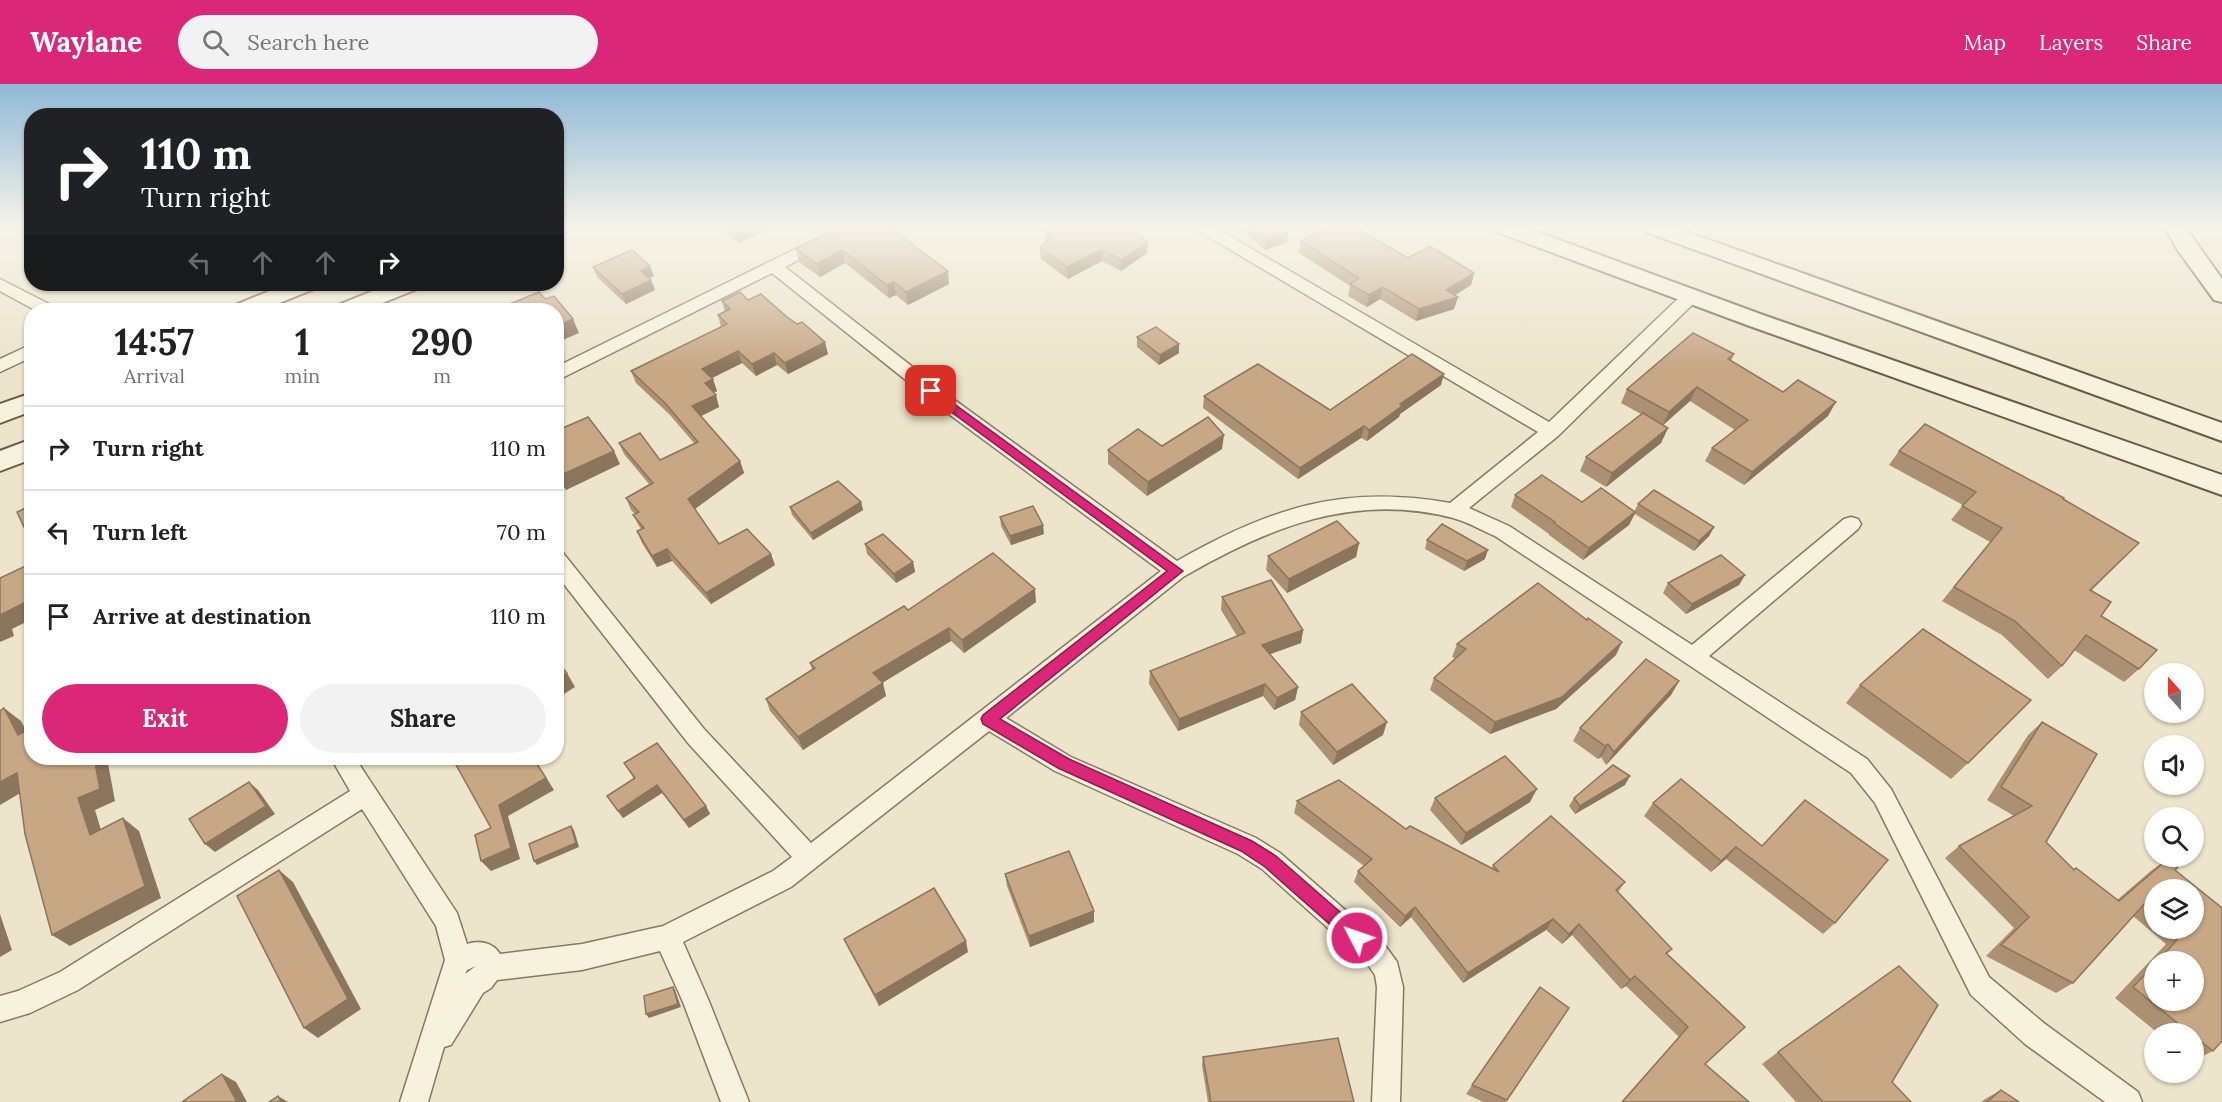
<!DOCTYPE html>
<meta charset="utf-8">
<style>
:root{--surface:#fff;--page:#f2f2f2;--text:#222;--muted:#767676;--line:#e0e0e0;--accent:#db2777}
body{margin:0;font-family:Lora,serif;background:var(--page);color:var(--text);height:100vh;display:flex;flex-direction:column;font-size:22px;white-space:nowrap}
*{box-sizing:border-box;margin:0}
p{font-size:20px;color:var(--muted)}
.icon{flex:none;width:33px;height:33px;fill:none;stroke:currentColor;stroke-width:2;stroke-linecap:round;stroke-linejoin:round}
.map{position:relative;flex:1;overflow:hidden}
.drawer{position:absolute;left:24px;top:219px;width:540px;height:462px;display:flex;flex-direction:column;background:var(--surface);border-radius:24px;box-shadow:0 2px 4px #0004}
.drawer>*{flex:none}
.top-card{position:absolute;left:24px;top:24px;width:540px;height:183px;border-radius:24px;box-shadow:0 2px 4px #0004;background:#202124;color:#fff;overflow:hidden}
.needle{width:39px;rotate:339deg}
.buttons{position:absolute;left:2144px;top:579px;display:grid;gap:12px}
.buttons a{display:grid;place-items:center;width:60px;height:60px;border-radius:50%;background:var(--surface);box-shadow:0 2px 4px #0004;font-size:30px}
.pin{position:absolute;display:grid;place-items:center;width:51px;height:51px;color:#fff;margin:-26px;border-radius:12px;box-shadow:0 3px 9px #0006}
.me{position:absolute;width:66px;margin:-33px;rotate:311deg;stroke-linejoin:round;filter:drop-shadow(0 0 4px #0008)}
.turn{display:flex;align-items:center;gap:21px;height:126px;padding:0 18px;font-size:27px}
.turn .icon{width:78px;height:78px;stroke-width:2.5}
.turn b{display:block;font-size:42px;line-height:51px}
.lanes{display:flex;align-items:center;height:57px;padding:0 18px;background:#0003;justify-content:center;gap:30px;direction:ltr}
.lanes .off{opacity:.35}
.eta{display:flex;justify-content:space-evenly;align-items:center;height:102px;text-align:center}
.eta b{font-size:36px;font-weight:800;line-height:42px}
.action{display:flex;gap:12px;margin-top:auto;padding:12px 18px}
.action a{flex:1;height:69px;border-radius:36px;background:var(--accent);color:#fff;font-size:24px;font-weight:800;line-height:69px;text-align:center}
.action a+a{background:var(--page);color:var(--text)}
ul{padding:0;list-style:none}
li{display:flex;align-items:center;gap:18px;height:84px;padding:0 18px;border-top:2px solid var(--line)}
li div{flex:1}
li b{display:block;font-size:22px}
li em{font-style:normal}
header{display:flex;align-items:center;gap:36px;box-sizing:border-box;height:84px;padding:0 30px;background:var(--accent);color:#fff}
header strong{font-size:28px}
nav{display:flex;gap:33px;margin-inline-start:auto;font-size:21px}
.search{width:420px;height:54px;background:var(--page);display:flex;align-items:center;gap:15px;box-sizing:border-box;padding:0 21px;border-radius:33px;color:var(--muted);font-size:22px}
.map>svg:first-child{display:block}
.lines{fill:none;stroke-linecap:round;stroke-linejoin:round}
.street-casing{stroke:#887960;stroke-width:3}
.secondary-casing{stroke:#6a5a43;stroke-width:4}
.street{fill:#f7f2de;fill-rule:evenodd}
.secondary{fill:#f7f2de;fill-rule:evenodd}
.wall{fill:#ab9072;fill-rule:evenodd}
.shaded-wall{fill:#8b755c}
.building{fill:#c7a784;stroke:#8b755c;stroke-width:1.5}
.route{fill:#db2777;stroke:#8e194d;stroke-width:1.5}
</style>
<header>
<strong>Waylane</strong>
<div class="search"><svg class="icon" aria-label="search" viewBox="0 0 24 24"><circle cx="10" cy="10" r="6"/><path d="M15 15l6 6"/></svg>Search here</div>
<nav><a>Map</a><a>Layers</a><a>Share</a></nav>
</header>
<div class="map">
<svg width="2222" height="1018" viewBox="0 0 2222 1018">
<rect width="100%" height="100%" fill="#ece5cb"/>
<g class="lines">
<defs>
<g id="street">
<path d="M840 143H859L857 146 785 183 956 317 1177 477C1270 424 1343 400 1450 419L1538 348 1197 146 1195 143H1214L1549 338 1686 207H1698L1700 211 1698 215 1558 352 1469 424 1509 442 1692 561 1844 435 1851 433 1858 435 1861 440 1858 445 1709 572 1867 675 1891 705 1989 893 2045 940 2138 1008 2142 1018H2105L2025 960 1971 911 1875 719 1851 689 1495 452C1481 446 1468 438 1453 434 1354 408 1267 444 1183 493L1006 634 1071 673 1256 754 1280 769 1384 860 1397 878 1403 903 1400 1018H1372L1377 903 1375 891 1366 878 1262 785 1238 770 1055 687 989 647 791 803 683 858 708 915 749 1018H721L683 918 660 867 582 886 497 896 491 904 483 909 451 961 444 963 428 1018H400L445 876 436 842 362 725 78 906 30 929 0 938V912L18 907 60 888 350 707 331 674H355L457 829 467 860C479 856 493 858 500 870L582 860 663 842 773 787 792 773 688 659 556 490V467L563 469 704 645 811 759 1161 487 942 325 772 189 556 297V283ZM476 882 465 890 467 886Z"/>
<polygon points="0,195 53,222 56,226 35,226 0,207"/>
<polygon points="32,260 32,273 0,288 0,275"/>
</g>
<g id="secondary">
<polygon points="1494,143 1524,143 1763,231 2222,391 2222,411 1747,241 1497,148"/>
<polygon points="1643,143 1673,143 2222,339 2222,357 1646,148"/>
<polygon points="2165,143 2185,143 2222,195 2222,218 2214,216 2177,165"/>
<polygon points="287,200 317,200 314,205 262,226 231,226 235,221"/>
<polygon points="390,200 420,200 417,205 365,226 334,226 338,221"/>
<polygon points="32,309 32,327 0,339 0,320"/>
<polygon points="32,355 32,375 0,387 0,367"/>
</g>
</defs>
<!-- street casing -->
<use href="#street" class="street-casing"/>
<!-- secondary casing -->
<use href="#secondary" class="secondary-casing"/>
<!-- street -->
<use href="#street" class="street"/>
<!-- secondary -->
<use href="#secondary" class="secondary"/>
</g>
<!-- wall -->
<g class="wall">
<polygon points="716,143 773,143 739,159"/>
<polygon points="851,143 895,143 896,148 949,200 908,221 896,211 889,214 845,179 820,193 799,178 796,165 837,150"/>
<polygon points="1244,143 1281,143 1288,148 1287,158 1265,166 1244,148"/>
<polygon points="1045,146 1147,169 1121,187 1102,177 1068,195 1041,175 1040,164 1046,158 1045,157"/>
<polygon points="1301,157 1408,174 1474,189 1471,201 1454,211 1458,213 1454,225 1416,237 1380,215 1367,223 1348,212 1350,202 1299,169"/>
<polygon points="593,183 654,192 649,194 651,196 655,206 626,220 597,193"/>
<polygon points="748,216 828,270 788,290 777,281 756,292 742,279 712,294 717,307 713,309 719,323 701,332 740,377 744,389 695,425 719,460 775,481 711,520 672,477 657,483 642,459 637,447 641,445 639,442 633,431 635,430 631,426 626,414 649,400 624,370 619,359 660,376 694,359 670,331 636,299 631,287 721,243 718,231 725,228 722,217"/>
<polygon points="1137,253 1179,269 1159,281 1137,263"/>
<polygon points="1734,270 1731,277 1783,308 1828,332 1744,401 1705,377 1712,364 1735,346 1690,317 1663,341 1668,344 1661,359 1606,403 1580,387 1586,373 1641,330 1621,319 1627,305"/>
<polygon points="1441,301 1400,330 1399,333 1367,357 1361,354 1298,395 1203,324 1204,312 1330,326"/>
<polygon points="556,347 620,380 566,406 556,393"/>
<polygon points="1162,362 1222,365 1147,412 1108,380 1108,366"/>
<polygon points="1899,367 2063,415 2139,459 2091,507 2101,532 2139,585 2124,598 2074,566 2062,582 2048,595 2002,551 1942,517 1990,458 1951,436 1963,421 1889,381"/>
<polygon points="1515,411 1582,418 1634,428 1638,420 1714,443 1709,452 1694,467 1635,430 1629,441 1583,476 1549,451 1549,450 1511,423"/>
<polygon points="861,418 863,426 813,456 792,431 790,423"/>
<polygon points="1000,433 1044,450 1011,461 1001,442"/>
<polygon points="1427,456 1485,475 1464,487 1425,465"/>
<polygon points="1359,459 1356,473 1287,509 1266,486 1268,472"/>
<polygon points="865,460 913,478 915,488 896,499 867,470"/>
<polygon points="1745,491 1739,501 1686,530 1663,509 1668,499"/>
<polygon points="1222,513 1303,546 1301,559 1270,570 1298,603 1295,616 1274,626 1263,612 1178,647 1149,600 1150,587 1237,552 1221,526"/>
<polygon points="1036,518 964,569 951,557 882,599 886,612 803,666 770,627 766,615 812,585 810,579 908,526"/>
<polygon points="1457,560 1616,571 1556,625 1490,650 1430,606 1434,594 1455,574 1452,573"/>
<polygon points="1679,597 1671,611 1606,681 1601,673 1598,675 1573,657 1580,644"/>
<polygon points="1860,601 1968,679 1951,695 1846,619"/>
<polygon points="1301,628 1383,651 1333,681 1299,641"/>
<path d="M2042 638 2097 670 2046 758 2074 785 2076 784 2117 816 2152 786 2169 774 2178 783 2175 786 2222 824V957L2213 967 2193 977V950H2159L2115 914 2166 860 2133 832 2073 899 2056 909 1986 872 2014 844 1945 774 1959 762 2014 732 1987 716 2028 651ZM2154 806H2193V844H2154ZM2154 878H2193V916H2154Z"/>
<polygon points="624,679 706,722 710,730 689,744 662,709 623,734 607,712 634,695"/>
<polygon points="1681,695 1835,839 1823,850 1726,775 1711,788 1644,732 1653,719"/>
<polygon points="1625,701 1575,730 1569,722 1574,714"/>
<polygon points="1435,714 1530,718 1461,761 1430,726"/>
<polygon points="1297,717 1406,745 1492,784 1493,781 1625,798 1618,808 1672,865 1667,870 1705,980 1749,1018 1621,1018 1679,953 1626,902 1621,905 1572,851 1562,860 1546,846 1463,899 1411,833 1400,843 1354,798 1358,787 1364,782 1294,729"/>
<polygon points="1005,790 1094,827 1094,838 1030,863 1007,802"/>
<polygon points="844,855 968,868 879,922 849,866"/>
<polygon points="1540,903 1569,924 1506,1018 1483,1018 1466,1010"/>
<polygon points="1778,968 1911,1018 1796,1018 1762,980"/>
<polygon points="1203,973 1354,1018 1208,1018 1202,982"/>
<polygon points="2001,1006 2019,1018 1981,1018 1985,1015"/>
</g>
<!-- shaded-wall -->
<g class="shaded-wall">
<polygon points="740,143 773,143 739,159 735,145"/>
<polygon points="889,143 895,143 897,152"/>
<polygon points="1288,148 1287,158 1265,166 1266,156"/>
<polygon points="1148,158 1147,169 1121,187 1121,176"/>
<polygon points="1102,165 1102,177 1068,195 1067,183"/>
<polygon points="842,166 845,179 820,193 817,180"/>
<polygon points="650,182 654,192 644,197 641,187"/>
<polygon points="948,187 949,200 908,221 906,208"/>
<polygon points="1474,189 1471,201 1446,217 1458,213 1454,225 1416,237 1419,225"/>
<polygon points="651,196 655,206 626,220 622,210"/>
<polygon points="894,198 896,211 889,214 887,201"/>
<polygon points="1383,203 1380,215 1367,223 1369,211"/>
<polygon points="573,235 579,249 556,259 556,242"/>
<polygon points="825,258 828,270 788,290 785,279"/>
<polygon points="1179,260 1179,269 1159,281 1160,271"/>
<polygon points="738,267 742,279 706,297 702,285"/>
<polygon points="774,269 777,281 756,292 752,280"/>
<polygon points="1444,290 1441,301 1400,330 1399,333 1367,357 1369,346 1400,320"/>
<polygon points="713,295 717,307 709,311 705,299"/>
<polygon points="1697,303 1690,317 1662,342 1669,328"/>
<polygon points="716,311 719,323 697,334 692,322"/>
<polygon points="1836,318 1828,332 1744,401 1752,388"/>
<polygon points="1364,342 1361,354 1298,395 1300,384"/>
<polygon points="1668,344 1661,359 1606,403 1612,389"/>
<polygon points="1224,351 1222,365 1147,412 1148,398"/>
<polygon points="614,367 620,380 566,406 559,392"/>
<polygon points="740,377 744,389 692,427 688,415"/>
<polygon points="861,418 863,426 813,456 811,449"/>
<polygon points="1635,428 1629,441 1583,476 1589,464"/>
<polygon points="1043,441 1044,450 1011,461 1010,452"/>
<polygon points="1714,443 1709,452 1694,467 1699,457"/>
<polygon points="1359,459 1356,473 1287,509 1289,495"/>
<polygon points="667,465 672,477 657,483 652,472"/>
<polygon points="1488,466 1485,475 1464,487 1467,477"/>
<polygon points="771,470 775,481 711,520 706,509"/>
<polygon points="913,478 915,488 896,499 894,490"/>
<polygon points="1745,491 1739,501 1686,530 1692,520"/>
<polygon points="1035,505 1036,518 964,569 962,556"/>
<polygon points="32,515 32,535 12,545 14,552 0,558 0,531"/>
<polygon points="949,544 951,557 877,602 873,589"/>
<polygon points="1303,546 1301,559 1260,574 1262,561"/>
<polygon points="1622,558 1616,571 1556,625 1490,650 1495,638"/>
<polygon points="567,589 575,603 556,615 556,596"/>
<polygon points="1679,597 1671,611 1606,681 1614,668"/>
<polygon points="883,599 886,612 803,666 798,653"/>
<polygon points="1265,600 1263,612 1178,647 1179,635"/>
<polygon points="1298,603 1295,616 1274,626 1277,614"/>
<polygon points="4,624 21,637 32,658 18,651"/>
<polygon points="1387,638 1383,651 1333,681 1337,668"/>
<polygon points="1608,660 1601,673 1598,675 1605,662"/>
<polygon points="42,674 52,674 62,693 46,680"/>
<polygon points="94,674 107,674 115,717 95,726 106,763 90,751 78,714"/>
<polygon points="533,674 534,674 554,706 508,732 520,775 491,787 481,777 499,721"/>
<polygon points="17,689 34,701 0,721 0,698"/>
<polygon points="1630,692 1625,701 1575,730 1580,722"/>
<polygon points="249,698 258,706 275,730 215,768 205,760"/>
<polygon points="657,701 662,709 623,734 618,727"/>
<polygon points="1537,705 1530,718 1461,761 1466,749"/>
<polygon points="706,722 710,730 689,744 684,736"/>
<polygon points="123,734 139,747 161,814 70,862 52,851"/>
<polygon points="571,742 574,746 579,763 537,781 534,777"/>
<polygon points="1736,763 1726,775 1711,788 1721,777"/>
<polygon points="279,786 293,798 361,925 318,954 304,944"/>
<polygon points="1415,823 1411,833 1400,843 1405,832"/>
<polygon points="1094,827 1094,838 1030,863 1029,852"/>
<polygon points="0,830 12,866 0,873"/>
<polygon points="1553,835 1546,846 1463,899 1468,889"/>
<polygon points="1579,840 1572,851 1562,860 1569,850"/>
<polygon points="966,857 968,868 879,922 875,911"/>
<polygon points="1635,892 1626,902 1621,905 1630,896"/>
<polygon points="673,903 675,906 681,923 649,934 646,930"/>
<polygon points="222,990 236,998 247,1018 237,1018"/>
<polygon points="278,1012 288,1018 281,1018"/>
</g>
<!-- building -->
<g class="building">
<polygon points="851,143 889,143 948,187 906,208 894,198 887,201 842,166 817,180 796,165 833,147 837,150"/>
<polygon points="1052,143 1128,143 1148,158 1121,176 1102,165 1067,183 1040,164 1052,152 1045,146"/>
<polygon points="1249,143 1281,143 1288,148 1266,156"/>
<polygon points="1328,143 1355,143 1408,174 1430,162 1474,189 1446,206 1458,213 1419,225 1383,203 1369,211 1350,200 1359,194 1301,157"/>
<polygon points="632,166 650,182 641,187 651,196 622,210 593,183"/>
<polygon points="539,208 545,215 554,212 573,235 556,242 556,226 495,226"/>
<polygon points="740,208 748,216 761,210 787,233 797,240 802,238 825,258 785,279 774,269 752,280 738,267 702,285 713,295 705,299 716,311 692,322 740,377 688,415 719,460 747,445 771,470 706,509 667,465 652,472 637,447 644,444 633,431 639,428 626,414 653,399 619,359 640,349 660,376 698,358 666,320 631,287 727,240 718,231 730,225 722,217"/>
<polygon points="1156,243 1179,260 1160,271 1137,253"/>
<polygon points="1693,249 1734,270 1728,275 1783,308 1798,296 1836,318 1752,388 1712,364 1748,336 1697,303 1669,328 1627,305"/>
<polygon points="1412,270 1444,290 1400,320 1402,322 1369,346 1364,342 1300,384 1204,312 1258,280 1330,326"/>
<polygon points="1643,329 1668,344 1612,389 1586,373"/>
<polygon points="588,333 614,367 559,392 556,389 556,347"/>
<polygon points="1208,333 1224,351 1148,398 1108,366 1138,345 1162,362"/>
<polygon points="1925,340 2064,414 2063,415 2139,459 2090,506 2111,518 2101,532 2157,566 2139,585 2086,551 2062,582 2015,537 1954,503 2002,444 1962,422 1976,408 1899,367"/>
<polygon points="1542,391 1582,418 1601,404 1635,428 1589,464 1554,439 1555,438 1515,411"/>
<polygon points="838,397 861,418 811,449 790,423"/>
<polygon points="1654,406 1714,443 1699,457 1638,420"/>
<polygon points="32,421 32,460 17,428"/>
<polygon points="1033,422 1043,441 1010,452 1000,433"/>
<polygon points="1337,437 1359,459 1289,495 1268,472"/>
<polygon points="1442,440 1488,466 1467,477 1427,456"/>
<polygon points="883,450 913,478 894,490 865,460"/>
<polygon points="993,469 1035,505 962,556 949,544 873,589 883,599 798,653 766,615 815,584 810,579 904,522 908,526"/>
<polygon points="1721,471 1745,491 1692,520 1668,499"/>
<polygon points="32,479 32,515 0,531 0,494"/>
<polygon points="1271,496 1303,546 1262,561 1298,603 1277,614 1265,600 1179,635 1150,587 1245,549 1222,513"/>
<polygon points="1538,499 1587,536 1588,534 1622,558 1562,613 1495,638 1434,594 1466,565 1457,560"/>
<polygon points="1923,545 2031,616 1968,679 1860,601"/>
<polygon points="1646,575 1679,597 1614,668 1608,660 1605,662 1580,644"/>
<polygon points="556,577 567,589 556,596"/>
<polygon points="1352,600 1387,638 1337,668 1301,628"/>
<polygon points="4,624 18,651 28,646 32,653 32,674 42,674 46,680 62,674 94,674 100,705 78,714 90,751 123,734 145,802 52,851 25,750 17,689 0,698 0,627"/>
<polygon points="2042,638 2097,670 2046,758 2074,786 2076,784 2119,817 2169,774 2178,783 2175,786 2222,824 2222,957 2213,967 2193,951 2193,950 2191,950 2133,903 2154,881 2154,916 2193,916 2193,878 2157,878 2184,848 2180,844 2193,844 2193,806 2154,806 2154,824 2146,818 2073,899 2001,861 2029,833 1959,762 2032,722 2001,703"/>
<polygon points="657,659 706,722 684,736 657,701 618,727 607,712 635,694 624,679"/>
<polygon points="1505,672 1537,705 1466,749 1435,714"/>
<polygon points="466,674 533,674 546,694 499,721 511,764 481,777 475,751 491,744 455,679"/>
<polygon points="1613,681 1630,692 1580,722 1574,714"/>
<polygon points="1681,695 1762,762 1805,716 1888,776 1835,839 1736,763 1721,777 1653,719"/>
<polygon points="1339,696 1406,745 1410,742 1499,788 1493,781 1551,732 1625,798 1616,806 1672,865 1666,869 1745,943 1705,980 1749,1018 1624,1018 1623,1017 1688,943 1635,892 1630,896 1579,840 1569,850 1553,835 1468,889 1415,823 1405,832 1358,787 1372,775 1297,717"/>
<polygon points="249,698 266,722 205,760 189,735"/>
<polygon points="571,742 576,759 534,777 529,760"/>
<polygon points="1069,767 1094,827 1029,852 1005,790"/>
<polygon points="279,786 348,915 304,944 237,812"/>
<polygon points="934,804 966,857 875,911 844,855"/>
<polygon points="1899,882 1938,921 1892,998 1911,1018 1823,1018 1778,968"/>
<polygon points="673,903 678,920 646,930 644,912"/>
<polygon points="1540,903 1569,924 1507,1016 1472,1001"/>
<polygon points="1338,954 1354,1018 1211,1018 1203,973"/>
<polygon points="222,990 237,1018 182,1018"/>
<polygon points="2001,1006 2019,1018 1987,1018"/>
<polygon points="278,1012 281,1018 269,1018"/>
</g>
<!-- sky -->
<linearGradient id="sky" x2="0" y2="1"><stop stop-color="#8fb9d7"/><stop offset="0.5" stop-color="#f6f3e8"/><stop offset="1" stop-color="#f6f3e8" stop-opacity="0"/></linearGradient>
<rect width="2222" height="285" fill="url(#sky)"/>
<!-- route -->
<polygon class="route" points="931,303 1183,487 1000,635 1069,675 1252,757 1276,772 1363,848 1366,854 1363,859 1357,862 1351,859 1265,783 1241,767 1058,684 983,640 981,635 983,631 1167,487 927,310 927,304"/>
</svg>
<div class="buttons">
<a><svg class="needle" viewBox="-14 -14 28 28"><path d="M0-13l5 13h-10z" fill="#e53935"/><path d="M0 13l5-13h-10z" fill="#767676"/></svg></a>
<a><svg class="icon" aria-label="sound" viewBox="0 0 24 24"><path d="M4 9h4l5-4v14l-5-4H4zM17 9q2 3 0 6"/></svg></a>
<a><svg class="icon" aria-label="search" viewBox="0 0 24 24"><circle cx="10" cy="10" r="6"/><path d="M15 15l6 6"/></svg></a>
<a><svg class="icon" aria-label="layers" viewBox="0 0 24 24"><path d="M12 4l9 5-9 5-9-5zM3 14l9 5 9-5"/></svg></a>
<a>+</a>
<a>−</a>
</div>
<div class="pin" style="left:931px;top:307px;background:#d93025"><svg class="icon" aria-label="arrive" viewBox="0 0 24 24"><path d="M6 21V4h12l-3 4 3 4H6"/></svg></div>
<svg class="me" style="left:1357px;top:854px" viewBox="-20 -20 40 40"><circle r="17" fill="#db2777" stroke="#fff" stroke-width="3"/><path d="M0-11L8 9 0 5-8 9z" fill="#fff"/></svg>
<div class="top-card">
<div class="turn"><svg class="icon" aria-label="right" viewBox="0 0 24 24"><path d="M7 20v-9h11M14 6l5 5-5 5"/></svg><div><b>110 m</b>Turn right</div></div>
<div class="lanes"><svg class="icon off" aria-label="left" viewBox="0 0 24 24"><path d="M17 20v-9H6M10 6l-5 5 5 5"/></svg><svg class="icon off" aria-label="ahead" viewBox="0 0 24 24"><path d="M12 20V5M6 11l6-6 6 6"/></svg><svg class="icon off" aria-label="ahead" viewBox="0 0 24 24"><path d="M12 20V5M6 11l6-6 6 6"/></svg><svg class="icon" aria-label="right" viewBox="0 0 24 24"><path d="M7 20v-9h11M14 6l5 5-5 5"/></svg></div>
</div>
<section class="drawer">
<div class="eta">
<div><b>14:57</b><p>Arrival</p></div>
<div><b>1</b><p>min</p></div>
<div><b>290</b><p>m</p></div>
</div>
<ul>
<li><svg class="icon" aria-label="right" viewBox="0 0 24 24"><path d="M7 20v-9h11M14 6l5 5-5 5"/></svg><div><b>Turn right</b></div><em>110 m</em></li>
<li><svg class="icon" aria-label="left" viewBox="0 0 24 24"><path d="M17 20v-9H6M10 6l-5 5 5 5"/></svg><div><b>Turn left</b></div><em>70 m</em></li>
<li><svg class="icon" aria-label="arrive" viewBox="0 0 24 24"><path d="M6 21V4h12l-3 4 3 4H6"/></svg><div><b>Arrive at destination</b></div><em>110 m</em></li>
</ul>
<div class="action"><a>Exit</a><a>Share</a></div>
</section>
</div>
